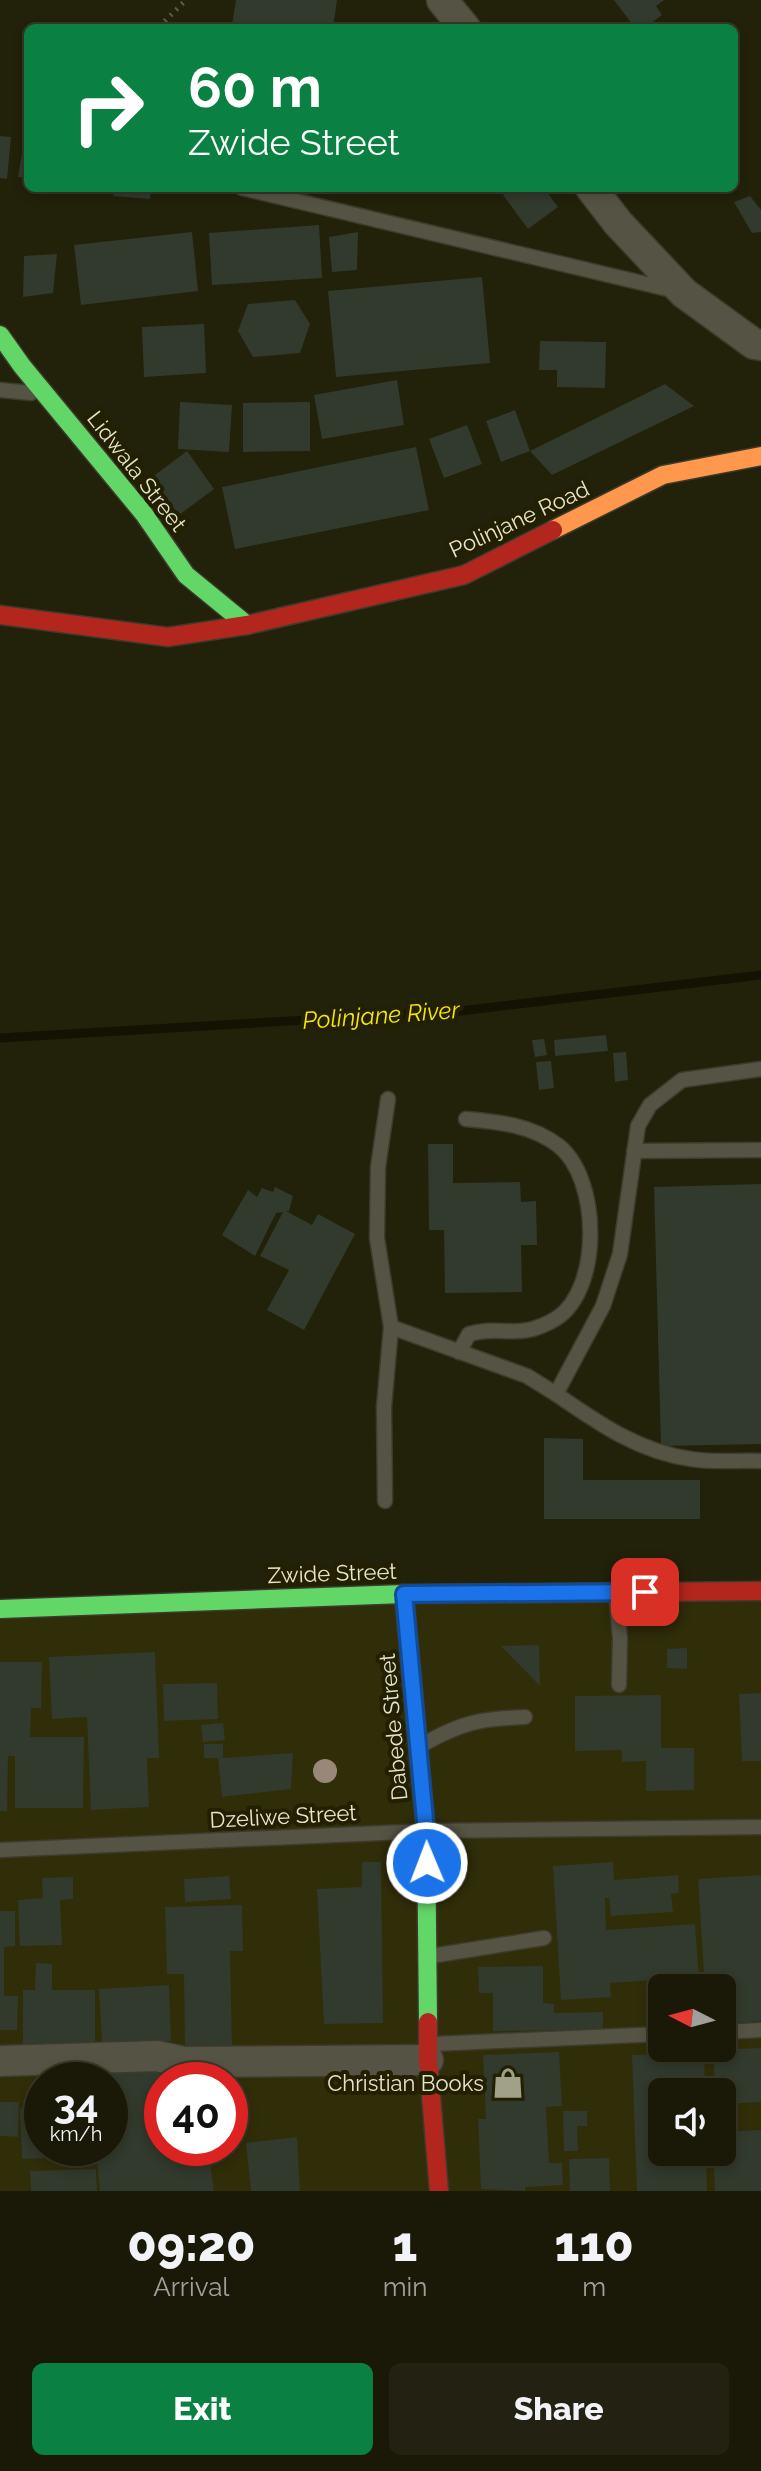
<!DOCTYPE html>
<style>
:root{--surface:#1a1908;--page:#232212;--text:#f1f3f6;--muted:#9fa09c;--line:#383829;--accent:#0b8043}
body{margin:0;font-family:Raleway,sans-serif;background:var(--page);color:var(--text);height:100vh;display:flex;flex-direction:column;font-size:30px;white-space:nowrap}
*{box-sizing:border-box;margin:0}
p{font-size:26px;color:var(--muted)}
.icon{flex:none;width:44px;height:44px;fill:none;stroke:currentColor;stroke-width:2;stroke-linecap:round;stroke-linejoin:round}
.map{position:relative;height:2191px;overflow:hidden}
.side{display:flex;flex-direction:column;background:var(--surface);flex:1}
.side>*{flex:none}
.top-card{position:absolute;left:24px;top:24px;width:714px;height:168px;border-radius:12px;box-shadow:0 4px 12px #0003,0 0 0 2px var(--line);background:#0b8043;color:#fff;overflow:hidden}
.needle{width:52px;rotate:276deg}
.tools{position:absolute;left:648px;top:1974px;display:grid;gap:16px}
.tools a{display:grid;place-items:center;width:88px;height:88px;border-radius:12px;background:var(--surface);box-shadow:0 4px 12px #0003,0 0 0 2px var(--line);font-size:40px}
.speed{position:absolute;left:24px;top:2062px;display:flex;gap:16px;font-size:40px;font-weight:700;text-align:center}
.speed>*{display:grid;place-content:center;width:104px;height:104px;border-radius:50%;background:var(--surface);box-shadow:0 4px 12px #0003,0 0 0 2px var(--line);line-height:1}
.speed small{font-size:20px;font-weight:400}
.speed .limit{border:12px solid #d22;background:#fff;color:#111}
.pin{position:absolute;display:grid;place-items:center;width:68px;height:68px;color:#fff;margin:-34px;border-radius:16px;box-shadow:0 4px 12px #0006}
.me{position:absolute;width:88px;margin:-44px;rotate:359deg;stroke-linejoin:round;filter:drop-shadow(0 0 6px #0008)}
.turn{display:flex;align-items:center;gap:28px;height:168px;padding:0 32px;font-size:36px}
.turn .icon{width:104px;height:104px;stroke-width:2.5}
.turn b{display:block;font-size:56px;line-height:68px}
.eta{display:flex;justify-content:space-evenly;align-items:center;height:136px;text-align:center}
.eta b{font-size:48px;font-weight:800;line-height:56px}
.cta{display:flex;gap:16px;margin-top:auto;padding:16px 32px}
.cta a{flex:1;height:92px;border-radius:12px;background:var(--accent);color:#fff;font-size:32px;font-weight:800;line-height:92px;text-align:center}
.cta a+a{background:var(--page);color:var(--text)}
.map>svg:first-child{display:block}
.built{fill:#302d09;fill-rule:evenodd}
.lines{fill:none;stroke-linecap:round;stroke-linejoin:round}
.stream{stroke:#141303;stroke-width:9}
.building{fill:#313a2c}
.lane-casing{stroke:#3c3b2c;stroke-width:17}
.street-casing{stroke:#3c3b2c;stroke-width:33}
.fast-casing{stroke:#3c3b2c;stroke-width:21}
.slow-casing{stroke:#3c3b2c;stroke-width:21}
.jam-casing{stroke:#3c3b2c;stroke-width:21}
.path{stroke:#5d5c4c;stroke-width:5;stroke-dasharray:2 6;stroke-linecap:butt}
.lane{stroke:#555444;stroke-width:14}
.street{stroke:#555444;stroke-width:30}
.fast{stroke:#63d668;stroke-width:18}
.slow{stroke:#ff974d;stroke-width:18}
.jam{stroke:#b3261e;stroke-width:18}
.tree{fill:#987}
.route-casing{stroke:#114b97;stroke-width:20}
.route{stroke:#1a73e8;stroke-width:14}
.labels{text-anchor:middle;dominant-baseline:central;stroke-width:8;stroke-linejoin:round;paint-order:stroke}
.street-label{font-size:22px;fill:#e5e4ce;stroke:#232002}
.poi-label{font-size:22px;fill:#e5e4ce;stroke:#232002;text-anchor:end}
.water-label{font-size:24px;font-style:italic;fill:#f5e707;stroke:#232002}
</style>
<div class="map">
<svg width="761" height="2191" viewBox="0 0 761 2191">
<rect width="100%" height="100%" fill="#22210a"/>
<!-- built -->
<path class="built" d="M761 1591V2191H0V1600ZM662 1988H722V2048H662ZM42 2080H110V2148H42ZM162 2080H230V2148H162ZM662 2092H722V2152H662Z"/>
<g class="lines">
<!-- stream -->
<polyline class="stream" points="0,1038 460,1011 761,975"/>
</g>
<!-- building -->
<g class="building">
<polygon points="236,0 337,0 333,28 254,28 232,25"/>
<polygon points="614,0 664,0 656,6 662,15 644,28 635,28"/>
<polygon points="25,135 28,135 28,178 18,177"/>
<polygon points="0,136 11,137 7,179 0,178"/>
<polygon points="114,188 151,188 150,199 113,196"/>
<polygon points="512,188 544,188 558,207 528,229 503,195"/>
<polygon points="750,196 761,210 761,232 752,233 734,202"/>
<polygon points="319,225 322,278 212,285 209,233"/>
<polygon points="192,232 198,291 81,305 74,245"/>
<polygon points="358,232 357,270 332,272 329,237"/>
<polygon points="57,254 53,293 23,297 24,256"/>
<polygon points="482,277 490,363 336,377 328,291"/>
<polygon points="295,300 310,324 300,353 253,357 238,331 248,304"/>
<polygon points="204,324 206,373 144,377 142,327"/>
<polygon points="540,341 606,342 605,388 557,387 557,370 539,370"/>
<polygon points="397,380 404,425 322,439 314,395"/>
<polygon points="665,384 694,406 552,475 530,451"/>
<polygon points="180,402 232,405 229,452 178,449"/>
<polygon points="310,402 310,451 243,452 243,403"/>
<polygon points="515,410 530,451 501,462 486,421"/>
<polygon points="467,425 482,464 444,478 429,439"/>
<polygon points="416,447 429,510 235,549 222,487"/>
<polygon points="187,451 214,489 179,515 151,478"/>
<polygon points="606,1035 608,1051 555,1056 554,1040"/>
<polygon points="544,1039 547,1055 535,1057 532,1040"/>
<polygon points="626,1052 628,1080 615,1082 613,1053"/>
<polygon points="551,1061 554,1088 539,1090 536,1062"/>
<polygon points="428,1144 453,1144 453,1183 520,1182 521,1202 536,1201 537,1245 521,1245 522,1292 445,1293 444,1230 429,1230"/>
<polygon points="761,1184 761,1444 661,1446 654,1187"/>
<polygon points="275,1187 293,1196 289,1211 286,1211 312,1225 318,1214 355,1234 304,1330 267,1310 289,1270 260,1256 283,1212 276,1213 255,1256 222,1235 248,1190 257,1197 262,1188 273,1192"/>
<polygon points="544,1438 583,1439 583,1480 700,1480 700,1519 544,1519"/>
<polygon points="539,1645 540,1686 501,1646"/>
<polygon points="687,1648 687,1669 667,1668 667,1649"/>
<polygon points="155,1652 159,1758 147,1758 149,1807 91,1810 87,1717 52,1719 49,1657"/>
<polygon points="0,1662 42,1662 41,1708 31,1708 30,1737 84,1737 83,1808 15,1808 15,1756 8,1756 7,1811 0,1811"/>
<polygon points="217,1683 218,1719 164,1721 163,1684"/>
<polygon points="761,1693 761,1761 742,1761 739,1694"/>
<polygon points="661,1695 661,1748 694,1748 694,1790 646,1791 646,1761 622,1762 622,1750 575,1751 575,1696"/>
<polygon points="223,1723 225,1740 203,1742 201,1725"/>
<polygon points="204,1744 223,1744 223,1758 293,1753 291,1789 222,1797 218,1758 204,1758"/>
<polygon points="362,1862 381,1862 383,2023 324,2024 317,1889 362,1887"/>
<polygon points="613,1862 614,1880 678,1875 679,1893 671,1894 673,1912 611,1916 609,1898 605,1898 606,1930 695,1924 699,1977 610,1983 611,1997 561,2000 553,1866"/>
<polygon points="761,1875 761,2021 722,2024 722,1988 705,1988 698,1879"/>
<polygon points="229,1876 231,1899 185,1902 184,1879"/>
<polygon points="73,1877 73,1899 60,1900 62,1945 20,1946 18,1900 43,1898 42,1878"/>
<polygon points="242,1905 243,1951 230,1951 232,2048 185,2049 184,1974 167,1974 165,1907"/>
<polygon points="0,1911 15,1911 15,1946 4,1947 4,1996 18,1996 17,2030 0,2030"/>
<polygon points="36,1963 52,1964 52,1990 95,1990 95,2047 23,2047 23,1990 35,1990"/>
<polygon points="543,1966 543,2003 554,2004 554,2013 603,2012 603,2030 493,2031 493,1993 479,1993 478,1967"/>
<polygon points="169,1985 171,2041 102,2043 99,1989"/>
<polygon points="761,2048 761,2102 722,2104 722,2092 715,2092 713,2050"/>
<polygon points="559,2052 562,2106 546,2107 549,2163 562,2163 563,2185 525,2187 525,2191 481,2189 478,2119 486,2119 483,2055"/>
<polygon points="704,2053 705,2092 662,2092 662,2097 655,2097 657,2152 706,2152 707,2191 637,2191 632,2055"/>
<polygon points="161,2057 162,2148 208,2148 214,2191 100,2191 96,2148 110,2148 110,2080 90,2080 88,2063"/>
<polygon points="0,2102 19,2102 18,2137 0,2136"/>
<polygon points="42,2108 42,2148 95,2148 95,2156 22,2159 20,2109"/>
<polygon points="563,2111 587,2111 587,2126 577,2126 578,2151 564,2151"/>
<polygon points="761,2130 761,2191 715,2191 713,2152 722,2152 722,2132"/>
<polygon points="297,2137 300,2191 251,2191 246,2143"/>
<polygon points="609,2158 610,2191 570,2191 569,2159"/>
<polygon points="96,2169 97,2191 31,2191 30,2171"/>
</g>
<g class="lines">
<defs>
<g id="lane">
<polyline points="242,188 676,291"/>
<polyline points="0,390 31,393"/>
<polyline points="388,1099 378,1167 377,1238 391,1327"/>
<polyline points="634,1151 761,1150"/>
<path d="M459 1352 469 1334C504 1324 518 1342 557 1318 602 1288 600 1179 559 1146 532 1125 499 1122 466 1119"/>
<path d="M556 1394C598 1423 639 1452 691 1459 714 1463 738 1460 761 1461"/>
<polyline points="385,1501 384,1407 391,1327 527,1376 556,1394 603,1306 620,1254 638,1126 650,1105 682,1080 761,1069"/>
<polyline points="616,1596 620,1638 619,1685"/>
<path d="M422 1745C462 1722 480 1719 525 1717"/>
<polyline points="0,1850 426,1831 761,1827"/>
<polyline points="431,1956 544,1938"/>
<polyline points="722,2032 761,2030"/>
<polyline points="432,2044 662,2034"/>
</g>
<g id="street">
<polyline points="442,0 465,28"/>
<polyline points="591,188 618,223 684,293 754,344 761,345"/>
<polyline points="0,2061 157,2056 184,2062 428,2060"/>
</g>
<g id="fast">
<polyline points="0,335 22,366 144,514 186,575 247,625"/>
<polyline points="404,1594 426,1831 428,2022"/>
<polyline points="0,1609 404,1594 546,1593"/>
</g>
<polyline id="slow" points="553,530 663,475 761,456"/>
<g id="jam">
<polyline points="0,615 168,637 247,625 464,575 553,530"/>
<polyline points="546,1593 761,1591"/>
<polyline points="428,2022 428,2060 439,2191"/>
</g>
</defs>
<!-- lane casing -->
<use href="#lane" class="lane-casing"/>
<!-- street casing -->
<use href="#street" class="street-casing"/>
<!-- fast casing -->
<use href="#fast" class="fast-casing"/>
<!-- slow casing -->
<use href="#slow" class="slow-casing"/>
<!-- jam casing -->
<use href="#jam" class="jam-casing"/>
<!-- path -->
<polyline class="path" points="161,28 162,24 186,0"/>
<!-- lane -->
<use href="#lane" class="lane"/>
<!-- street -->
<use href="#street" class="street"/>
<!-- fast -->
<use href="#fast" class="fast"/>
<!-- slow -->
<use href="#slow" class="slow"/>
<!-- jam -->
<use href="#jam" class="jam"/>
</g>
<!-- trees -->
<circle class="tree" cx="325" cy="1771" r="12"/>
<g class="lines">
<defs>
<polyline id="route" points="427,1863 426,1831 404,1594 645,1592"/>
</defs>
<!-- route casing -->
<use href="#route" class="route-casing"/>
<!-- route -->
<use href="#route" class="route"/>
</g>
<!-- icons -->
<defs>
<symbol id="shop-bare" viewBox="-9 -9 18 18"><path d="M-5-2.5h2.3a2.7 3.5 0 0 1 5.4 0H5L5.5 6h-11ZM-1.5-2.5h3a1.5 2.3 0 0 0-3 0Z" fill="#a1a089" stroke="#232002" stroke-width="2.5" paint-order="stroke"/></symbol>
</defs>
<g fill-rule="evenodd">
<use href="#shop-bare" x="486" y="2061" width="44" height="44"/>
</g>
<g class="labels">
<!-- street labels -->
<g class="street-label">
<text transform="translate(137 471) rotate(52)">Lidwala Street</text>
<text transform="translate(519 519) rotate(-25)">Polinjane Road</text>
<text transform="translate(332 1573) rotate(-2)">Zwide Street</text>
<text transform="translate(393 1727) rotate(-95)">Dabede Street</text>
<text transform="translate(283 1816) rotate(-3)">Dzeliwe Street</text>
</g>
<!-- poi labels -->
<g class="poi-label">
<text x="484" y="2083">Christian Books</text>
</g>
<!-- water labels -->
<g class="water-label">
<text transform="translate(381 1015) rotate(-4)">Polinjane River</text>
</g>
</g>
</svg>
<div class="tools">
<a><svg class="needle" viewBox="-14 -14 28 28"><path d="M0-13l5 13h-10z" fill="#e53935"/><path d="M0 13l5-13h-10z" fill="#9fa09c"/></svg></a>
<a><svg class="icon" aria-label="sound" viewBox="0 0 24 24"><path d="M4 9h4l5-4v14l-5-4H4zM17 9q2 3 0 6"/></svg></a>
</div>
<div class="speed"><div>34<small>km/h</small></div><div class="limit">40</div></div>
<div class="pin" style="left:645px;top:1592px;background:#d93025"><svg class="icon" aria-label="arrive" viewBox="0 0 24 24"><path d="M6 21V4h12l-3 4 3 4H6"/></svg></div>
<svg class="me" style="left:427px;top:1863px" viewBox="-20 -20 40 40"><circle r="17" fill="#1a73e8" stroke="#fff" stroke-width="3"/><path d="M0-11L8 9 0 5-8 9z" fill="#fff"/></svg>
<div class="top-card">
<div class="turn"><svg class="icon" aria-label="right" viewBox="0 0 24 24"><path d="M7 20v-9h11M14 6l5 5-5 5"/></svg><div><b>60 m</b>Zwide Street</div></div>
</div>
</div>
<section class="side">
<div class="eta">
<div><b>09:20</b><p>Arrival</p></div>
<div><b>1</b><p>min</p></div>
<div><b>110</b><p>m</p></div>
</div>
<div class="cta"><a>Exit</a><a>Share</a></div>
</section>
